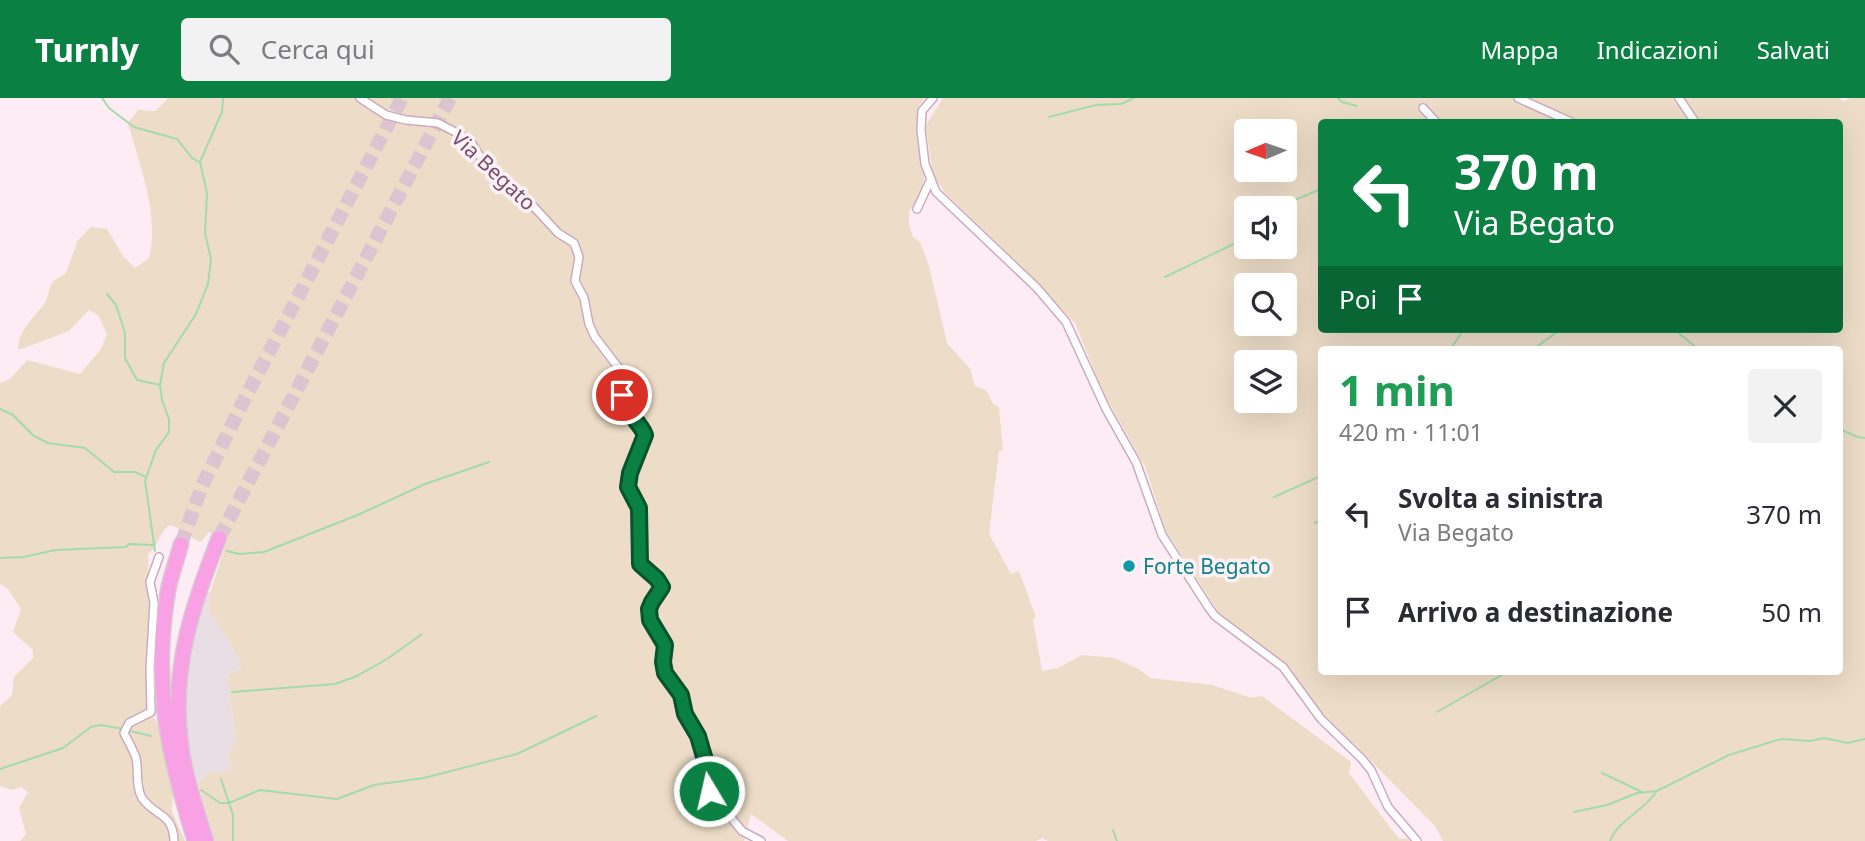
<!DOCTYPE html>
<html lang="it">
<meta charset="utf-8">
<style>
:root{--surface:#fff;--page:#f2f2f3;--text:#2b2b33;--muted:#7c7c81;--accent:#0b8043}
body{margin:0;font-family:"Noto Sans",sans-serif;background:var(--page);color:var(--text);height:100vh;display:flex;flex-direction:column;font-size:26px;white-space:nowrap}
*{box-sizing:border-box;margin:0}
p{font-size:23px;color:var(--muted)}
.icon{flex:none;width:38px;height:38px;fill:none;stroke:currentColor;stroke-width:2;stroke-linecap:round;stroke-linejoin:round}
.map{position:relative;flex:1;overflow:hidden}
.drawer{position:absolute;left:1318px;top:248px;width:525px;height:329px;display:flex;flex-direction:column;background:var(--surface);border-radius:7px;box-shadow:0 7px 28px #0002}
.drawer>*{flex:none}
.hud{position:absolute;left:1318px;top:21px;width:525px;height:214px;border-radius:7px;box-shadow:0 7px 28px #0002;background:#0b8043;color:#fff;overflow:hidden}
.needle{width:46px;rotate:268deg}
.controls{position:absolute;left:1234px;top:21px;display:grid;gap:14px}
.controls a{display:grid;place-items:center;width:63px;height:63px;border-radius:7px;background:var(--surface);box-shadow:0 7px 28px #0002;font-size:35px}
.pin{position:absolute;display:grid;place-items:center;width:60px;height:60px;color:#fff;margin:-30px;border:4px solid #fff;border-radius:50%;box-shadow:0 2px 7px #0007}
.me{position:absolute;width:77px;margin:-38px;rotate:351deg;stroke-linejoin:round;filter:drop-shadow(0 0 5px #0008)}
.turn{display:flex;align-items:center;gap:24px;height:147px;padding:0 21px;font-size:32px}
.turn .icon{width:91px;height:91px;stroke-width:2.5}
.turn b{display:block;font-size:49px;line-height:60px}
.then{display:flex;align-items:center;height:66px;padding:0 21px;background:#0003;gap:14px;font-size:26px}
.round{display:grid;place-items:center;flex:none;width:74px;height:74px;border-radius:7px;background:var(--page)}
.summary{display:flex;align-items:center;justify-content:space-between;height:119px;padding:0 21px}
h1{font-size:42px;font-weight:700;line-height:52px;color:#1e9e55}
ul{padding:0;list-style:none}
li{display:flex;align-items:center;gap:21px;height:98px;padding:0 21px}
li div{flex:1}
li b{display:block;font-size:26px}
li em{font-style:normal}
header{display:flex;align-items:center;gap:42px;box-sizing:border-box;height:98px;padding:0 35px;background:var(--accent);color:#fff}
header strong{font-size:33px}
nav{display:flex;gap:38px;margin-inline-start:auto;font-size:24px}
.search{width:490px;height:63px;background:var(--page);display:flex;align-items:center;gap:18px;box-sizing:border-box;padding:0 24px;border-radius:7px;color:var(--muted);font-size:26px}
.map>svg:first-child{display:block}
.industrial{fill:#eadee5}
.green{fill:#edddc8;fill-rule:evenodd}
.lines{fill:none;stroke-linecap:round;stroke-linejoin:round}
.stream{stroke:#a4dbab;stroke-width:2}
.motorway-tunnel{stroke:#dcc4d1;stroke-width:14;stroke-dasharray:14 7;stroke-linecap:butt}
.minor-casing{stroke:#ccaabf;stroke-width:10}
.motorway-casing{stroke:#d7c9d3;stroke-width:17}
.minor{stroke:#fff;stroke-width:7}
.motorway{stroke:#f9a1e5;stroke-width:14}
.route-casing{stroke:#07532c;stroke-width:18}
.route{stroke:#0b8043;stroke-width:12}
.culture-dot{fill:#0f9aa8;stroke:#fff3f8;stroke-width:2.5}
.labels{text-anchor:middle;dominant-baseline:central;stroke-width:7;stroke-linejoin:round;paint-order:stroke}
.street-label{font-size:21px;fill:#7b4c6c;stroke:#fff3f8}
.culture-label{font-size:21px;fill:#0d838f;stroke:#fff3f8;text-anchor:start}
</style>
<header>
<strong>Turnly</strong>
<div class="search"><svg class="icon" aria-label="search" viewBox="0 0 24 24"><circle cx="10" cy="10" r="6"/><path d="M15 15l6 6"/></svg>Cerca qui</div>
<nav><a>Mappa</a><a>Indicazioni</a><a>Salvati</a></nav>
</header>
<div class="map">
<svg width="1865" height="743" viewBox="0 0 1865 743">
<rect width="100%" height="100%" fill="#fdecf3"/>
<!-- industrial -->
<polygon class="industrial" points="211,492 209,514 227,539 242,570 227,577 236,642 228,658 231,673 207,676 198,686 187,646 185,590 199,505"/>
<!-- green -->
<g class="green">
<path d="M168 0H924L919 7 918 19C919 52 936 89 909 113V126L913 139 920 144 929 168 947 245 970 271 975 288 986 292 993 306 999 309 1003 352 999 353 989 436 1011 476 1019 473 1036 519 1033 521 1042 573 1058 570 1082 557 1114 560 1139 571 1150 580 1212 587 1252 600 1262 598 1351 664 1349 675 1399 741 1407 740 1410 743H1048L1042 740 1036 743H788L751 716 744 743H215L198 686 207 676 231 672 228 658 236 641 227 577 242 570 227 539 209 514 211 492 227 442 209 434 201 444C190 440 181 429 170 427 158 434 160 448 148 456L149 522 146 558 147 610 161 631 173 696 172 714 185 743H20L26 736 19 710 28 694 21 689 12 692 0 688V608L12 597 14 579 33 560V552L13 534 21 511 8 491 0 486V285L10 281 27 262 80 276 101 251 107 236 98 217 89 212 69 233 22 251H18C18 233 34 219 44 206 48 200 49 191 52 184L66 175 78 142 91 129 107 131 123 158 135 170 149 160C160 117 139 66 128 25L138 12 156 13Z"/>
<path d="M943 0H1674L1691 24H1321V231H1839V24H1698L1684 0H1839L1844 4 1850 0H1865V743H1443L1435 728 1356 648 1325 620 1304 595 1287 568 1221 518 1166 433 1145 368 1103 294 1075 225 1023 170 946 96 933 77 926 29C927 24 940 5 943 0ZM1246 33H1284V72H1246ZM1246 110H1284V149H1246ZM1246 187H1284V226H1246ZM1321 252H1839V574H1321ZM1246 264H1284V303H1246Z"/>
</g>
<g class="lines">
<!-- stream -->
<g class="stream">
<polyline points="102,0 109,10 134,29 177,41 192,60 199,64"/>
<polyline points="1338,0 1342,4 1357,8"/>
<polyline points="1049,19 1096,7 1121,6 1134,0"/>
<polyline points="1282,110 1290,104 1321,91"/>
<polyline points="1165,179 1246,140"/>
<polyline points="107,196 116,207 125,235 125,260 137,282 160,287"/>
<polyline points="1674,231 1699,252"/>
<polyline points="1450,252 1464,231"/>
<polyline points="1532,252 1561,231"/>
<polyline points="0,311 13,317 34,338 48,345 85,350 114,374 135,374 146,379"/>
<polyline points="1839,331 1858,339 1865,340"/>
<polyline points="1274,399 1321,378"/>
<polyline points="1315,425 1321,422"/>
<polyline points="155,453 145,383 156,352 169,334 169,321 162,302 160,287 164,265 196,216 208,186 211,161 205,135 207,95 200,64 222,14 223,0"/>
<polyline points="227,453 239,456 264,454 360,416 425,386 489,364"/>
<polyline points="0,460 24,459 55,452 126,449 129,446 154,447"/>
<polyline points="232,594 335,586 357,578 387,561 422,536"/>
<polyline points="1437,614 1507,574"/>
<polyline points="130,633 151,638"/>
<polyline points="0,671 63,650 91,629 100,627 124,631"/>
<polyline points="1602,675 1642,694"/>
<polyline points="221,681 233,717 233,743"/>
<polyline points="201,692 220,705 229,705 260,692 337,701 374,687 424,680 517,656 596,618"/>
<polyline points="1574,714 1607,707 1637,695 1657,693 1729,657 1781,641 1810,643 1824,640 1848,645 1865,641"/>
<polyline points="1113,732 1117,743"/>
<path d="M1610 743C1618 722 1643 714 1656 694"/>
</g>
<!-- motorway-tunnel -->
<g class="motorway-tunnel">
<polyline points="219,440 450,0"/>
<polyline points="181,446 202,388 245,300 402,0"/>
</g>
<defs>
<g id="minor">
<polyline points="360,0 386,17 406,22 438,25 459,36 471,44 489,73 534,109 558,135 574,145 579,159 575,183 584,200 589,226 595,239 621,273 625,309 641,328 645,337 629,382 631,398 639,410 640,466 657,481 662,489 649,511 652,526 665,547 663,564 665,575 681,598 685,616 698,638 705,662 706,686 709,693 742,733 761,743"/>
<polyline points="933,0 922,13 921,32 925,66 936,94 1037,190 1066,224 1106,311 1136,364 1162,437 1209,510 1215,518 1283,569 1321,621 1362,661 1371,672 1388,709 1417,743"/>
<polyline points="1518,0 1571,24"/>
<polyline points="1679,0 1695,24"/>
<polyline points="1423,10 1436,24"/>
<polyline points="917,111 930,83"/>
<path d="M159 459 150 484 154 505 150 570 151 614 129 625 124 635C128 643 133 651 136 660 139 673 135 688 142 700 155 719 173 714 174 743"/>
</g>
<g id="motorway">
<path d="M181 446C177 462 171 477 168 493 152 585 168 656 195 743"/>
<path d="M206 743C196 709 183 674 180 639 172 567 193 506 219 440"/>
</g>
</defs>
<!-- minor casing -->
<use href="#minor" class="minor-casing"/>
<!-- motorway casing -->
<use href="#motorway" class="motorway-casing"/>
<!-- minor -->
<use href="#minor" class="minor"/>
<!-- motorway -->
<use href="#motorway" class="motorway"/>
</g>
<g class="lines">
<defs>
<path id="route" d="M622 297C624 315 639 322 645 337L630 375 628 389 639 410 640 466 657 481 662 489 652 504 649 511 650 522 665 547 663 564 665 575 681 597 685 616 698 638 705 662 706 686 709 693"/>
</defs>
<!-- route casing -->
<use href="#route" class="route-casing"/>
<!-- route -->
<use href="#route" class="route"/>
</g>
<!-- markers -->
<circle class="culture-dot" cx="1129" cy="468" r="7"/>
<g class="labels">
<!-- street labels -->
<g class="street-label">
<text transform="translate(494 72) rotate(43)">Via Begato</text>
</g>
<!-- culture labels -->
<g class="culture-label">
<text x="1143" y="468">Forte Begato</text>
</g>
</g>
</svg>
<div class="controls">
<a><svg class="needle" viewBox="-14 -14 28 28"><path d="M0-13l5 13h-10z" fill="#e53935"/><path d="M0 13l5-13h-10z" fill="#7c7c81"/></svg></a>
<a><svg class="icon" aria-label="sound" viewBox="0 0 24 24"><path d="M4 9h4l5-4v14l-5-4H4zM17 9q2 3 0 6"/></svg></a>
<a><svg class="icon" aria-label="search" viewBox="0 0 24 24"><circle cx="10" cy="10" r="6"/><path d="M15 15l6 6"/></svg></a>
<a><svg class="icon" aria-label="layers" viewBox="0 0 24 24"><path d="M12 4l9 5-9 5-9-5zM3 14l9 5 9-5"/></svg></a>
</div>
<div class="pin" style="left:622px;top:297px;background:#d93025"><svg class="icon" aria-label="arrive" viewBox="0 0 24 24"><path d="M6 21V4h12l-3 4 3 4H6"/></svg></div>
<svg class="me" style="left:709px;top:693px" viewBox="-20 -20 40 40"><circle r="17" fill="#0b8043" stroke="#fff" stroke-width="3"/><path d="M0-11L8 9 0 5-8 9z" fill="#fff"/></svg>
<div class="hud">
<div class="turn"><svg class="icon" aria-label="left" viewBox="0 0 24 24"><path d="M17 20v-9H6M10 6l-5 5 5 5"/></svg><div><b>370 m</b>Via Begato</div></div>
<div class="then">Poi<svg class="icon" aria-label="arrive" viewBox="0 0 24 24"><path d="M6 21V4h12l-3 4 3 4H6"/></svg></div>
</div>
<section class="drawer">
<div class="summary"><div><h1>1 min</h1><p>420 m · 11:01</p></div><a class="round"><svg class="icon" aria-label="close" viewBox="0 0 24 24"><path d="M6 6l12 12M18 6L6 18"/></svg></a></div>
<ul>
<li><svg class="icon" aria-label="left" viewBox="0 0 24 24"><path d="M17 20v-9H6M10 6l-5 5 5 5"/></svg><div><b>Svolta a sinistra</b><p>Via Begato</p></div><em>370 m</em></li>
<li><svg class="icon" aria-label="arrive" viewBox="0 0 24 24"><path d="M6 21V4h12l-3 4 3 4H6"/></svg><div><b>Arrivo a destinazione</b></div><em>50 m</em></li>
</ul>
</section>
</div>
